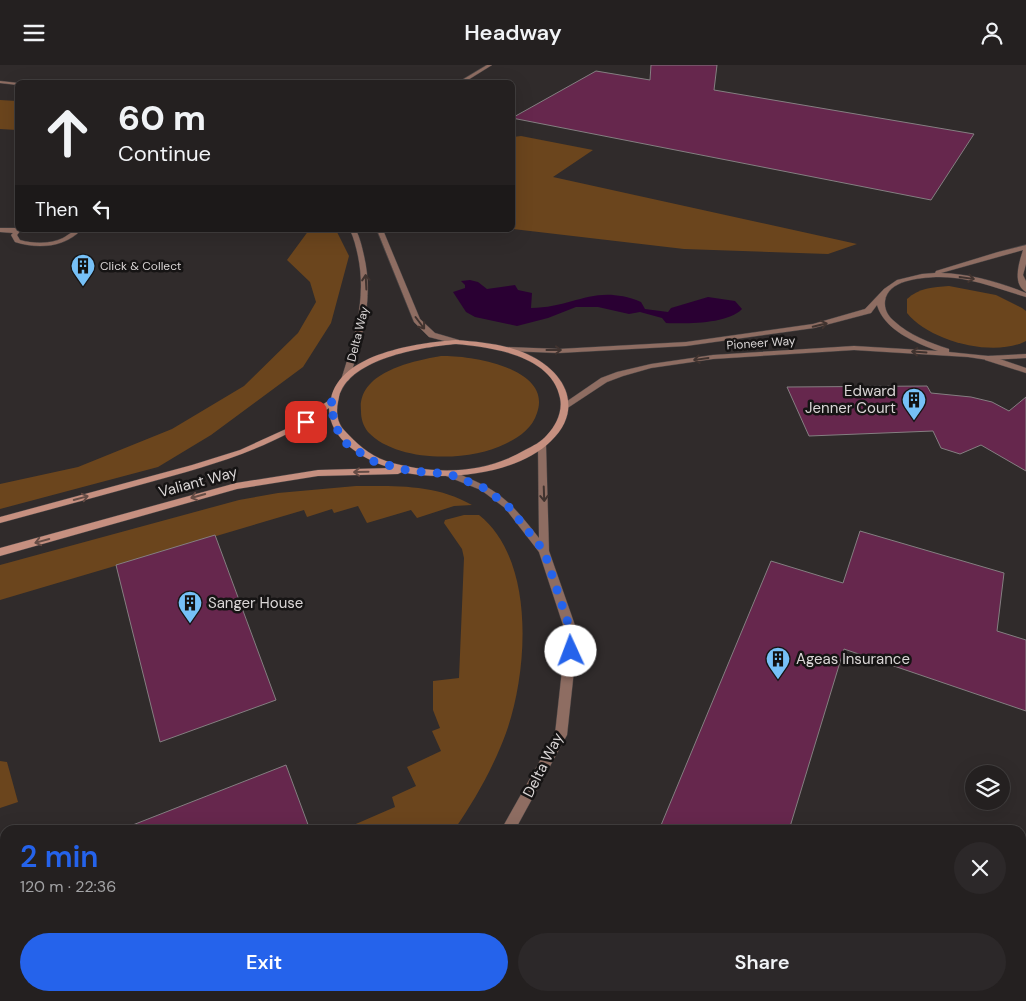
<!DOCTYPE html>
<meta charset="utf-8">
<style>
:root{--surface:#242020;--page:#2c2829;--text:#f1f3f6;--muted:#a3a3a5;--line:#413e3e;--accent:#2563eb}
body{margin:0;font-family:"DM Sans",sans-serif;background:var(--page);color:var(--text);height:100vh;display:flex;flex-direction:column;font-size:19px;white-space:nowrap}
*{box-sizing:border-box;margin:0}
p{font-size:16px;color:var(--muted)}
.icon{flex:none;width:28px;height:28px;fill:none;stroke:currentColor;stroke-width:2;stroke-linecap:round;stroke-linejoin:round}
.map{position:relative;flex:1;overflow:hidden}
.details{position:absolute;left:0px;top:760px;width:1026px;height:176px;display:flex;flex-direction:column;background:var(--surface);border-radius:15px 15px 0 0;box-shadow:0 5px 20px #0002,0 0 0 1px var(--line)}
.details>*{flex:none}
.hud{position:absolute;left:15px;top:15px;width:500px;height:152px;border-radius:8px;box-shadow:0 5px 20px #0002,0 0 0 1px var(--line);background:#242020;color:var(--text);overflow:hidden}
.fabs{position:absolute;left:965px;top:700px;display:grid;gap:10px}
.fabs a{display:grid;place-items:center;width:45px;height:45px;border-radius:50%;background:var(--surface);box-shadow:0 5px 20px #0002,0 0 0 1px var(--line);font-size:25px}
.pin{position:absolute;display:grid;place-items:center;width:42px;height:42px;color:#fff;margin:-21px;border-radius:10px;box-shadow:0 2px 8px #0006}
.me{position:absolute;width:55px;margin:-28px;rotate:358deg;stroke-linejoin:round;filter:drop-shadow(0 0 4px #0008)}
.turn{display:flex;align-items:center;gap:18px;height:105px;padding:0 20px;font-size:22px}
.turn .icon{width:65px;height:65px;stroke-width:2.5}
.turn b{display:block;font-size:35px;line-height:42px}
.then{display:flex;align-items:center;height:48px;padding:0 20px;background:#0003;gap:10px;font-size:19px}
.round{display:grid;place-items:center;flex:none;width:52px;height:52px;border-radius:26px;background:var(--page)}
.overview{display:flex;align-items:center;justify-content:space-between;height:85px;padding:0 20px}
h1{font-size:30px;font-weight:600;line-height:38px;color:var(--accent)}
.button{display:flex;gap:10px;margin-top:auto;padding:10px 20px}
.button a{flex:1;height:58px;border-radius:30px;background:var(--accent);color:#fff;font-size:20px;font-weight:600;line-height:58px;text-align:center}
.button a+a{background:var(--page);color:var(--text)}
header{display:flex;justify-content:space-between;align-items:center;height:65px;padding:0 20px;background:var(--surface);font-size:22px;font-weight:600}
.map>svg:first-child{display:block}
.green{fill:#6b451d}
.water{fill:#2a0033}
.building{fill:#66274d;stroke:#847f81}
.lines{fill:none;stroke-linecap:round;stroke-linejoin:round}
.minor-casing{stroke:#4b4646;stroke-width:1}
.tertiary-casing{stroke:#4b4646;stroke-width:1}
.secondary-casing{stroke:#4b4646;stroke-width:1}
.minor{fill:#8e6d62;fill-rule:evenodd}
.tertiary{fill:#8e6d62;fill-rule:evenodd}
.secondary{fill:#c69080;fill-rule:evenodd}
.oneway{stroke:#40332f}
.oneway2{stroke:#654c45}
.route{stroke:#2563eb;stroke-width:9;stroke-dasharray:0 16.2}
.labels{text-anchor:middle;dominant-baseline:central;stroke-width:5;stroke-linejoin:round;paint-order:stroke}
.far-poi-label{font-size:12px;fill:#dad6d6;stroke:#161414;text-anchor:start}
.far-street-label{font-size:12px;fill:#dad6d6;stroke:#161414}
.poi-label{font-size:15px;fill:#dad6d6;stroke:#161414;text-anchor:start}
.street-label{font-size:15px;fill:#dad6d6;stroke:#161414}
</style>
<header><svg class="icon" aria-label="menu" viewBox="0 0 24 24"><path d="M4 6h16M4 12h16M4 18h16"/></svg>Headway<svg class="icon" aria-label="person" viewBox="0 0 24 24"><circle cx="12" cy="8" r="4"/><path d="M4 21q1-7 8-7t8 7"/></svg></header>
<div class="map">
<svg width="1026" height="936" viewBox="0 0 1026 936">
<rect width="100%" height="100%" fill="#302b2b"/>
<!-- green -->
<g class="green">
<polygon points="0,35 17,36 17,65 0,64"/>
<polygon points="521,71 593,85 553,112 857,179 828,189 684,184 513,164 513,72"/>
<polygon points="309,165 336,165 349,191 331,258 303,302 211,370 158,402 0,444 0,419 78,402 172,364 244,321 298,268 316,237 310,217 287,195"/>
<path d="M949 221 996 230 1022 243 1026 246V276C994 293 929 276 907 248V234C919 223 933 222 949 221Z"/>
<path d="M441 291C470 290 553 303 537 348 532 364 519 372 505 379 470 397 397 398 368 367 363 360 361 354 361 346 357 307 413 296 441 291Z"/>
<path d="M356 421C396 421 436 419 472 440L454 441 417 453 411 445 367 458 358 441 334 448 332 444 307 452 304 445 0 535V500L239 435 278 428Z"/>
<path d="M464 450H479C536 495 528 607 506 668 493 703 475 735 454 765H342L395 742 392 732 416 721 407 702 441 686 432 666 440 663 433 645V616L459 613 464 493 462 484 444 458 445 455Z"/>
<polygon points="0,696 7,697 18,737 0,743"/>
<polygon points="36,931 273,931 266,936 25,936"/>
</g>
<!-- water -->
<path class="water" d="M470 215 478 217 487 224 515 220 518 225 532 228 531 243C575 243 594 218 641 237L645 244 668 247 671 243 708 232 735 236 742 244C728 259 686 259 666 258L662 253 640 247 629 249 598 242H576L548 253 517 261 475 252 466 247 453 227 465 223V220L461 216Z"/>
<!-- building -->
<g class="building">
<polygon points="651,0 717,0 714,25 974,69 931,135 512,53 596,6 650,15"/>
<polygon points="927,321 931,328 971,332 992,337 1009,346 1026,332 1026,406 981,380 960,389 941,383 933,366 809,371 787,322"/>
<polygon points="860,466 1004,508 997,566 1026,575 1026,646 844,584 789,765 659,765 771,496 843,518"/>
<polygon points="215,470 276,635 160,677 116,500"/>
<polygon points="286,700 310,765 125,765 125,763"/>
</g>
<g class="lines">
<defs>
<g id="minor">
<path d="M0 163H18V165H21L17 170 20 175C34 179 50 179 63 173 70 169 73 165 81 165 64 183 37 184 15 177L11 170 13 168 0 167Z"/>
<polygon points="985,291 991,291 1026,303 1026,308 985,295"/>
</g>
<g id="tertiary">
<polygon points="487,0 492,0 463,18 457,18"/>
<polygon points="0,16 18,18 18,20 0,18"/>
<path d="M350 165H356C360 173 362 182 364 191 374 234 362 274 349 315L345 317 341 315C354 274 367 234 358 191 356 182 354 173 350 165Z"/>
<polygon points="377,165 383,165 420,254 435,268 459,275 459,279 456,279 429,272 414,257"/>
<path d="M1026 180V199L1023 210 1026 216V227C1012 219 1019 198 1023 185L941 208C971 209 999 217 1026 228V232C996 223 968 211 936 212 919 213 888 215 885 236 884 244 888 251 894 256 909 270 930 278 949 284V287L988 291 1026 289V293L988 295 968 292 854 285 713 294 651 303 623 311 607 317 566 344 562 341 563 339 601 313 617 307 651 299 713 290 854 281 938 286C916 278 884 265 877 240L871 248 814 263 686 281 559 288 505 286 501 284 505 282 559 284 686 277 813 259 865 244 884 224 897 215 922 209 935 208 936 206 998 187Z"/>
<path d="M542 377 546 380 549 486 578 569 567 670 515 765H501L555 669 566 569 539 487 505 443 481 425 446 411 444 409 446 407C453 406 461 410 468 413 504 428 515 443 539 473L538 380Z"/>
<polygon points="362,931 381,931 379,936 360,936"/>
</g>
<path id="secondary" d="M456 275C480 277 505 279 527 289 565 306 585 343 551 376 518 409 445 417 402 407L398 409 318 411 237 424 0 491V483L236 418 318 405 391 403C364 395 329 375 329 343 273 384 209 401 143 419 96 432 48 445 0 458V452L192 400 240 385 286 364 331 334C340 288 418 278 456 275ZM456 279C490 282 552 290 560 333 563 346 556 361 547 370 541 377 533 381 525 385 483 410 431 410 386 396 369 390 356 378 344 365 337 357 336 347 338 337 339 333 339 329 341 326 357 292 423 282 456 279Z"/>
</defs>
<!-- minor casing -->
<use href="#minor" class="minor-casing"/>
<!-- tertiary casing -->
<use href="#tertiary" class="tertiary-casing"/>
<!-- secondary casing -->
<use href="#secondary" class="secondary-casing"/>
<!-- minor -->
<use href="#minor" class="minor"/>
<!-- tertiary -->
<use href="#tertiary" class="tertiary"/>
<!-- secondary -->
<use href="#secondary" class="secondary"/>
</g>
<!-- one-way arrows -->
<defs><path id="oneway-shaft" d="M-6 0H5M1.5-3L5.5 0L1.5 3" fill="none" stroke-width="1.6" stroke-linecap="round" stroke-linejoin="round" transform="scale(1.25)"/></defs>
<g class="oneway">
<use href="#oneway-shaft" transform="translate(967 213) rotate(8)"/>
<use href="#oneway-shaft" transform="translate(366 217) rotate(-93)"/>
<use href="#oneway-shaft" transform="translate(420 258) rotate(53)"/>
<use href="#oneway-shaft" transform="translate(820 260) rotate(-14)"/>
<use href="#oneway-shaft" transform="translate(554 285)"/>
<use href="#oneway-shaft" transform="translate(919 287) rotate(-176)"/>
<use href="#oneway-shaft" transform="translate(701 294) rotate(172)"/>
<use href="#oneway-shaft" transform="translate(544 429) rotate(88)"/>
</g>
<g class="oneway2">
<use href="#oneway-shaft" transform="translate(361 407) rotate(179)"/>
<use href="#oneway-shaft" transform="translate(198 431) rotate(164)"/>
<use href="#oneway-shaft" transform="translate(81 433) rotate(-15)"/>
<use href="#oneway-shaft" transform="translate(42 476) rotate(165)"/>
</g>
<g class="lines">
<!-- route -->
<polyline class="route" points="306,357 333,336 333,358 347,379 373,396 410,406 449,409 484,423 508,441 544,486 572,570 571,586"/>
</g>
<!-- icons -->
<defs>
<symbol id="building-pin" viewBox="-11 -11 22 30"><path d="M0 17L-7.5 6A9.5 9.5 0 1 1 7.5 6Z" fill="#76c0f7" stroke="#161414"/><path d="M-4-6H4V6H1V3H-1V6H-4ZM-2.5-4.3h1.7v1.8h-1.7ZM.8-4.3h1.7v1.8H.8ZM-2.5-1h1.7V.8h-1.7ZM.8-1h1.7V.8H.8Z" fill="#111"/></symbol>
</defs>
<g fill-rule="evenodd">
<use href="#building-pin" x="69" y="187" width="28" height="38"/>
<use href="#building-pin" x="900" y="321" width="28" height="38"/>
<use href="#building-pin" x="176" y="524" width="28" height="38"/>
<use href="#building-pin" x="764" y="580" width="28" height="38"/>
</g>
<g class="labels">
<!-- far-poi labels -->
<g class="far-poi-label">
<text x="100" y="201">Click &amp; Collect</text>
</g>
<!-- far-street labels -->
<g class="far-street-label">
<text transform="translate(358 269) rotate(-76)">Delta Way</text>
<text transform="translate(761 278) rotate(-4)">Pioneer Way</text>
</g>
<!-- poi labels -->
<g class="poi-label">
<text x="896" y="326" text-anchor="end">Edward<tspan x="896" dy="17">Jenner Court</tspan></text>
<text x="208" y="538">Sanger House</text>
<text x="796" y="594">Ageas Insurance</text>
</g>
<!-- street labels -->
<g class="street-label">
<text transform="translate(198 417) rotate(-15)">Valiant Way</text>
<text transform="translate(543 700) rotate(-63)">Delta Way</text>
</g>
</g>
</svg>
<div class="fabs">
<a><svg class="icon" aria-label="layers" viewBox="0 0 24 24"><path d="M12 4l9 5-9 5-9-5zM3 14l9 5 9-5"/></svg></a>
</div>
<div class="pin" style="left:306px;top:357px;background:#d93025"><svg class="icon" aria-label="arrive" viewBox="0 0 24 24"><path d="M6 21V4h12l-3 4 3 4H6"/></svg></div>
<svg class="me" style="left:571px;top:586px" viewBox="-20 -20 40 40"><circle r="19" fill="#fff"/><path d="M0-13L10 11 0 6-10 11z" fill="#2563eb"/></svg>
<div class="hud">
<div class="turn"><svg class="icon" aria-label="ahead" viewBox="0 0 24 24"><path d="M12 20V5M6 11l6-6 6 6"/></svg><div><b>60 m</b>Continue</div></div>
<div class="then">Then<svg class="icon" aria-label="left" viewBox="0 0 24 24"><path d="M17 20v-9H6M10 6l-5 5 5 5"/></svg></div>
</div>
<section class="details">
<div class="overview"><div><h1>2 min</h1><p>120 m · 22:36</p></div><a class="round"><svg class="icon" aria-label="close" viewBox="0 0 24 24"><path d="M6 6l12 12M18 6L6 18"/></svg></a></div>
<div class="button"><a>Exit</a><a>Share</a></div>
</section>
</div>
